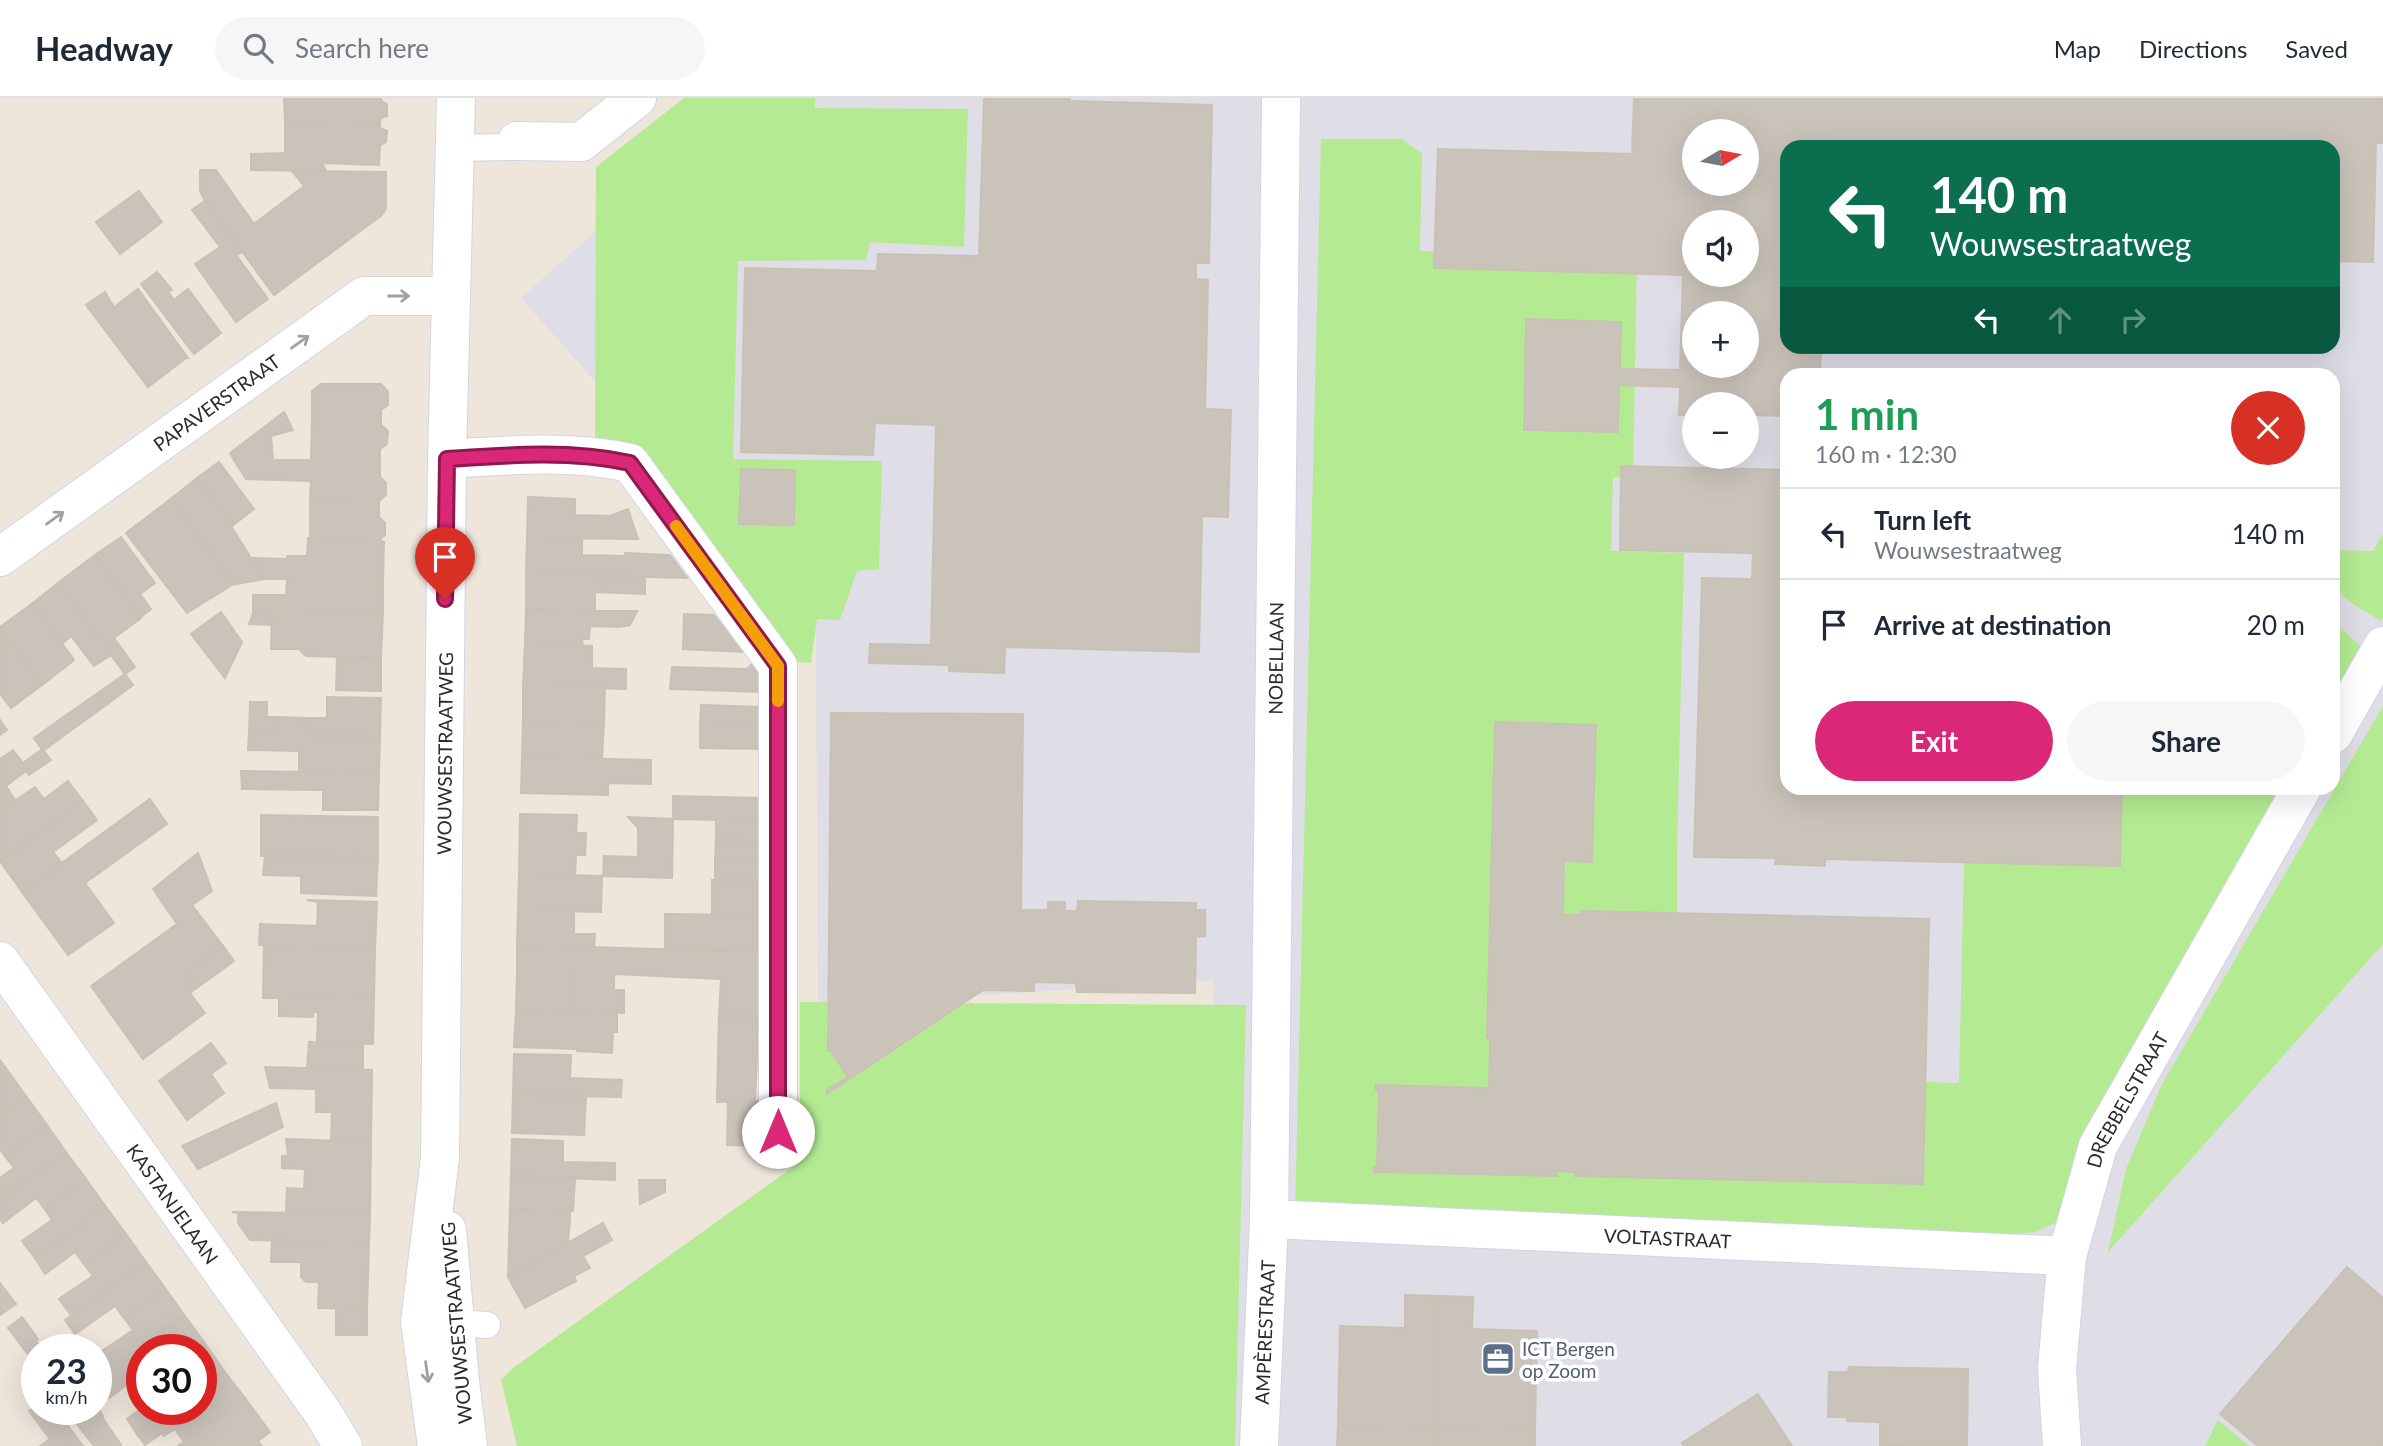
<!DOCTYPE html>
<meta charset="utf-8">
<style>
:root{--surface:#fff;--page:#f6f6f7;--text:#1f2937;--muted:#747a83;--line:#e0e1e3;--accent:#db2777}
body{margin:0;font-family:Lato,sans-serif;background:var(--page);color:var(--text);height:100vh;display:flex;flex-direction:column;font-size:26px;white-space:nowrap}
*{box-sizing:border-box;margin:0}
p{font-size:23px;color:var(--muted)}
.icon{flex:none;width:38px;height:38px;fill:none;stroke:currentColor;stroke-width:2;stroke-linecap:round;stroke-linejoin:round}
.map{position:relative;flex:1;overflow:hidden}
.panel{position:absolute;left:1780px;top:270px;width:560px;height:427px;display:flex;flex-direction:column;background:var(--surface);border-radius:21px;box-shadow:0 7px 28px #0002}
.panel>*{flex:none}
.hud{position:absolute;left:1780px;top:42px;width:560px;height:214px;border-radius:21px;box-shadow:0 7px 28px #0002;background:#0b6e4f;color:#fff;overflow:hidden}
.needle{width:46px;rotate:80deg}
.tools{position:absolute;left:1682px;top:21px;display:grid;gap:14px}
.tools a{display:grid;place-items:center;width:77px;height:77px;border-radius:50%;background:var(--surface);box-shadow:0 7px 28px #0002;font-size:35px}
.speed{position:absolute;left:21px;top:1236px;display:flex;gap:14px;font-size:35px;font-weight:700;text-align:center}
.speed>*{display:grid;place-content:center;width:91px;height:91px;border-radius:50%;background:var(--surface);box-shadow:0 7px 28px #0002;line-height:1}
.speed small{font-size:18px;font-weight:400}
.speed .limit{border:10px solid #d22;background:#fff;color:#111}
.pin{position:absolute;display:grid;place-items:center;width:60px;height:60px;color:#fff;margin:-72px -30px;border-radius:50% 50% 50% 0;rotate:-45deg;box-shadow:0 0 7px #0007}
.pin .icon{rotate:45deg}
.me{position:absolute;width:77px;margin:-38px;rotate:0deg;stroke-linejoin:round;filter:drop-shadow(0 0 5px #0008)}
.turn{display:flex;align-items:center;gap:24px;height:147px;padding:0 35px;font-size:32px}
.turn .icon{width:91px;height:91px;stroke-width:2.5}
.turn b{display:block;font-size:49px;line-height:60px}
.lanes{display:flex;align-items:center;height:66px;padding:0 35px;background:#0003;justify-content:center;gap:35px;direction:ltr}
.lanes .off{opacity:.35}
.round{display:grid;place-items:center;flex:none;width:74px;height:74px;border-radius:37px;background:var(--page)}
.summary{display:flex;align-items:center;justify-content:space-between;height:119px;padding:0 35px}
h1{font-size:42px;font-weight:700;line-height:52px;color:#1e9e55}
.cta{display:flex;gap:14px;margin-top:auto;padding:14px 35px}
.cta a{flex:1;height:80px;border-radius:42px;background:var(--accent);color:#fff;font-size:28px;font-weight:700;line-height:80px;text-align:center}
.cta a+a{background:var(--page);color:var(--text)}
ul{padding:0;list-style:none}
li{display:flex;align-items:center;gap:21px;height:91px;padding:0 35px;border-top:2px solid var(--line)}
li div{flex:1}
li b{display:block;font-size:26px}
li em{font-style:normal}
header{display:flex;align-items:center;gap:42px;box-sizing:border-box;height:98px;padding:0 35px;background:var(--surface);border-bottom:2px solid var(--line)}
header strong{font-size:33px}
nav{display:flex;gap:38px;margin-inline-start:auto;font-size:24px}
.search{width:490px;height:63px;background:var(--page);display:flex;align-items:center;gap:18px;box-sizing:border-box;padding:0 24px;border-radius:38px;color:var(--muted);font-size:26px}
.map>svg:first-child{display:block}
.industrial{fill:#dfdde6;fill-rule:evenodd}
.green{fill:#b4eb92}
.building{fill:#c9c3ba;stroke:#cac1b5;stroke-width:2;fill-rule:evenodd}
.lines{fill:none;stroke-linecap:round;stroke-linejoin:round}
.service-casing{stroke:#d0d5e5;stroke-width:28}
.pedestrian-casing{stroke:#d0d5e5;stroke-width:40}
.minor-casing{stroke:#d0d5e5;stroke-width:40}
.secondary-casing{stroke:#d0d5e5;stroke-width:40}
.service{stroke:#fff;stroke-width:26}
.pedestrian{stroke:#fff;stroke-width:38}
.minor{stroke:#fff;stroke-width:38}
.secondary{stroke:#fff;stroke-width:38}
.oneway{stroke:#a0a0a0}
.route-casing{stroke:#8e194d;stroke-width:18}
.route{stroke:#db2777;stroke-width:12}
.slow{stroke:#f59e0b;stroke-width:12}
.labels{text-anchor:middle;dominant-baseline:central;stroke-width:7;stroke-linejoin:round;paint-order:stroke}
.street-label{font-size:19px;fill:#2b2b2b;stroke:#fff}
.service-label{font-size:19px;fill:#4e5e75;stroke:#fff;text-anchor:start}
</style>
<header>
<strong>Headway</strong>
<div class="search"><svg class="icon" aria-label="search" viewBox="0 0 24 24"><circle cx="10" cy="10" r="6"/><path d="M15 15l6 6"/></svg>Search here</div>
<nav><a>Map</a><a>Directions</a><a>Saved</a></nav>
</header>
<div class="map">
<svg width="2383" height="1348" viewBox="0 0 2383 1348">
<rect width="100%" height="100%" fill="#eee5db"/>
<!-- industrial -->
<path class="industrial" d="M745 0H2383V1348H1206L1214 882 818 908 816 531 521 200ZM1694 33H1746V86H1694ZM1787 49H2333V248H1787ZM1694 124H1746V177H1694ZM1694 215H1746V268H1694ZM1787 276H2333V690H1787ZM1694 306H1746V359H1694Z"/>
<!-- green -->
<g class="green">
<polygon points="684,0 815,0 815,10 968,11 964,149 870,144 866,162 738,163 733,361 882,363 879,471 857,473 840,522 817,521 811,565 788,563 639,349 595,347 596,69"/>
<polygon points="1321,41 1402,41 1422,56 1420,153 1637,158 1633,379 1613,379 1611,453 1684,455 1677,754 1677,976 1959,985 1964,763 2107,768 2108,690 2285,690 2059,1123 2036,1134 1982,1138 1295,1117"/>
<path d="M2383 436V520L2381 523C2343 498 2333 503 2333 454L2334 452 2373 453Z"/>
<polygon points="2333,523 2365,552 2333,607"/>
<polygon points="2383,608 2383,846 2108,1154 2126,1071 2161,988"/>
<polygon points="800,904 1246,907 1235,1348 517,1348 501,1282 513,1270 800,1064"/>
<polygon points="2218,1322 2249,1348 2205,1348"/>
</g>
<!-- building -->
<g class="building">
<polygon points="284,0 381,0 381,3 387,6 387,18 381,20 380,25 285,23"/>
<polygon points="1070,0 1070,3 1212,7 1209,165 1196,165 1196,181 1208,182 1205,311 1231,312 1228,419 1202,418 1199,554 1005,549 1004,575 949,573 949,567 869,565 870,546 931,547 936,327 875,325 873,357 741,354 745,170 877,173 878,156 979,158 984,1"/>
<path d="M1634 0H2383V45H2376L2373 164 2333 163V49H1787V248H1821L1820 276H1787V318L1746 317V306H1694V317H1679L1680 289 1619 287 1618 334 1524 332 1526 221 1621 224 1620 271 1680 272 1683 177 1434 170 1438 51 1632 56ZM1694 33H1746V86H1694ZM1694 124H1746V177H1694ZM1694 215H1746V268H1694Z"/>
<polygon points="285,23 380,25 380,30 387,33 386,44 380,47 379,67 322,65 326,73 251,72 251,56 285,55"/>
<polygon points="200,72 216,72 254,126 304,88 292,73 386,74 386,110 382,117 274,197 205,103 200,93"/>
<polygon points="139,93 162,124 120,156 96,124"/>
<polygon points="205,103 242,154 236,157 268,201 236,224 195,166 220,149 192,112"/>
<polygon points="157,174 172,192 168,194 174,202 188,191 221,235 194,256 141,186"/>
<polygon points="138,191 188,260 186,260 148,289 86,207 105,194 114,209"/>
<polygon points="321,286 381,286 388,294 388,307 381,312 381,322 312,322 312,293"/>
<polygon points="284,314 293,332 271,338 273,362 234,362 230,355"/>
<polygon points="312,322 381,322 381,327 388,333 387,346 380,351 380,362 311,362"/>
<polygon points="234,362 380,362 380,379 386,385 386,397 379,403 379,400 310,401 311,383 246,381"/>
<polygon points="219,364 254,411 233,427 197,380"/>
<polygon points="1621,368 1787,372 1787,690 2122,690 2120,768 1825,761 1825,768 1775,766 1776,760 1694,759 1702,480 1752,481 1753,455 1620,452"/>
<polygon points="741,371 795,372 794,427 739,426"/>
<polygon points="197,380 233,427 231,428 264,481 232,487 172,400"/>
<polygon points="528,399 575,401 575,417 610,418 628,411 638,441 527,440"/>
<polygon points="172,400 232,487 187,515 126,435"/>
<polygon points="379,400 379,419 385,425 385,437 378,443 310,441 310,401"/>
<polygon points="121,439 155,485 140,496 151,511 141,519 95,457"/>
<polygon points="308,440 378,442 384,444 383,480 264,481 252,460 287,461 287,458 307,458"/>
<polygon points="527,440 582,442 582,457 625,458 625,455 670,457 687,480 526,476"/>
<polygon points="95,457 141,520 114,540 135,569 125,576 58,485"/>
<polygon points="526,476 645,479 645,496 595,494 595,513 526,511"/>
<polygon points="301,480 383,480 383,515 253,515 253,497 286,497 287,481"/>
<polygon points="58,485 111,557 94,568 71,538 62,546 33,505"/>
<polygon points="33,505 74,562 42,587 0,529"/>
<polygon points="526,511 595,513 637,513 630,527 619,529 590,528 589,541 582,541 583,547 525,546"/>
<polygon points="221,514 242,544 225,580 191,536"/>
<polygon points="272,514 383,515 381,560 306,558 299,551 271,551"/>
<polygon points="272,514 272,527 249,526 253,515"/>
<polygon points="684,516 714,517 742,554 683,551"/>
<polygon points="0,529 42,587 11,610 0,596"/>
<polygon points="525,546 592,548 592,570 626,571 626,591 523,588"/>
<polygon points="337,559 381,560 381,593 336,592"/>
<polygon points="752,566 768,587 767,594 670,591 672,569 747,571"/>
<polygon points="125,576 133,587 106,607 98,595"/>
<polygon points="523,588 605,589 604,625 523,623"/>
<polygon points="98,595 106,607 74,630 65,618"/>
<polygon points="327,599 381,600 380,639 310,638 310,630 302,629 303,620 327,620"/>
<polygon points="250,604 267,604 267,619 278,619 278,635 249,635"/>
<polygon points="701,607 767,609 766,630 700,628"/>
<polygon points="831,615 1023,616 1021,812 1048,812 1048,804 1065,804 1065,813 1077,813 1078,803 1196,805 1196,812 1205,812 1205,838 1196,839 1195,895 1077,894 1076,885 1034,884 1034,893 983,892 827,996 827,992 848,979 831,953 828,953"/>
<polygon points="65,618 74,630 43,653 34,640"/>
<polygon points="278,619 303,620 302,629 310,630 310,638 380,639 379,675 299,673 299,653 248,652 249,635 278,635"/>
<polygon points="0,622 7,632 0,637"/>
<polygon points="523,623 604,625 602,661 522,659"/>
<polygon points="1495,624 1596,627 1592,764 1564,763 1563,817 1581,817 1581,813 1929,821 1923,1086 1575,1078 1575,1074 1556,1073 1557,1078 1374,1074 1374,1069 1377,1069 1379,992 1376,992 1376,987 1489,990 1490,940 1487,940"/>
<polygon points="700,628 766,630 766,651 700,650"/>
<polygon points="42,651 51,662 29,677 26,673 6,688 15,702 0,713 0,661 13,652 23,665"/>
<polygon points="522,659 651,662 651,686 608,685 608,697 521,695"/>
<polygon points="241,673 379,675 378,712 323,712 323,692 242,691"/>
<polygon points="68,683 83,703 0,763 0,713 35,689 44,701"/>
<polygon points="673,698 766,700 765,723 673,721"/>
<polygon points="150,701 167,726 85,785 114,825 68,857 22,794"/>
<polygon points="83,703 97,722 53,754 62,765 22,794 0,763"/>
<polygon points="520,716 577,717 576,735 586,735 585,757 576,757 575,777 519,776"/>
<polygon points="261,717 378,719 378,759 261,758"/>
<polygon points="628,719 673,721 672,780 603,778 604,758 638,759 638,730"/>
<polygon points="716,722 762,723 762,743 716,742"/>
<polygon points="716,742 762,743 761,762 715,761"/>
<polygon points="198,755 212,793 192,807 223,848 188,873 195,883 186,890 205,915 143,961 91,888 177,826 153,791"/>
<polygon points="265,758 378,759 376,798 301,795 301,778 263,777"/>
<polygon points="715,761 761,762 760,783 715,781"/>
<polygon points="519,776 602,778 601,814 518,812"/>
<polygon points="712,782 757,782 757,817 712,816"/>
<polygon points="307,802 377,804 375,850 259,847 260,826 317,828 318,804"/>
<polygon points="518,812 574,813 574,836 595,836 594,850 517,847"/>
<polygon points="665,816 757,817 757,852 665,850"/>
<polygon points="264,847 375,850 374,901 263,900"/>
<polygon points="517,847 765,854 765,918 719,918 721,881 614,876 614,892 624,892 624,915 572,913 572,874 517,874"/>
<polygon points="223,848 234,863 190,895 186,890 195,883 188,873"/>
<polygon points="517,874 572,874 572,913 516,911"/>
<polygon points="279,898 374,901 373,946 317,945 318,914 313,914 313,919 279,918"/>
<polygon points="516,911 617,915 617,934 613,934 612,955 577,953 577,951 514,949"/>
<polygon points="719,918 758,919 757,960 718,960"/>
<polygon points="309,944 363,946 363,972 307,971"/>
<polygon points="211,945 226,965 211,976 224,995 187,1022 159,983"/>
<polygon points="514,956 571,957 570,980 622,982 621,999 513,997"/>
<polygon points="718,960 757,960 755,1003 717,1004"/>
<polygon points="0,962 26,998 0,1017"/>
<polygon points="265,969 372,972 371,1044 331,1042 332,1014 316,1014 316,991 270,990"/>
<polygon points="513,997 586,999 584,1037 512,1035"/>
<polygon points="26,998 47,1027 5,1058 0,1051 0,1017"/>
<polygon points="728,1003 763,1003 766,1048 727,1047"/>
<polygon points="276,1005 283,1029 198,1071 182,1048"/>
<polygon points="47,1027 66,1054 0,1102 0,1080 14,1070 5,1058"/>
<polygon points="286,1041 371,1044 370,1116 286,1114 287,1090 304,1091 305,1071 282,1070 282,1058 288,1058"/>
<polygon points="512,1041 563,1043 563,1064 615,1065 615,1082 511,1078"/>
<polygon points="66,1054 86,1081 44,1110 36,1100 3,1125 0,1121 0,1102"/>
<polygon points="511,1078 575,1080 573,1113 510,1111"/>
<polygon points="86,1081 106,1109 35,1160 22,1143 52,1122 44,1110"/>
<polygon points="639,1082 665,1082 665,1094 640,1106"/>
<polygon points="106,1109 126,1136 84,1166 75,1154 45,1176 35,1160"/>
<polygon points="510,1111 570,1113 570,1121 568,1144 508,1179"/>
<polygon points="232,1114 370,1116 369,1145 250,1142 238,1125 238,1115"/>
<polygon points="603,1125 612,1142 583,1158 590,1170 574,1178 576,1183 525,1210 508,1179"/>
<polygon points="126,1136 146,1164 71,1217 59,1201 93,1178 84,1166"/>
<polygon points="272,1142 369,1145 367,1211 318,1210 319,1184 306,1184 301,1179 301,1164 271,1164"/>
<polygon points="146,1164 165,1190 124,1220 115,1208 75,1236 65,1222"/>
<polygon points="2347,1169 2383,1200 2383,1348 2258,1348 2220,1316"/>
<polygon points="0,1185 16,1206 0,1217"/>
<polygon points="165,1190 185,1218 96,1280 96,1257 133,1232 124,1220"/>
<polygon points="1405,1197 1439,1198 1437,1329 1338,1327 1340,1228 1405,1230"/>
<polygon points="1439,1198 1473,1199 1472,1231 1537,1233 1535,1331 1437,1329"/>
<polygon points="336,1210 367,1211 367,1237 336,1237"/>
<polygon points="185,1218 204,1244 195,1251 142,1251 142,1276 109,1300 96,1280"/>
<polygon points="22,1219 38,1241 24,1251 8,1230"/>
<polygon points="36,1243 43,1251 37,1251 37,1268 24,1251"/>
<polygon points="204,1244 224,1273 201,1290 201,1251 195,1251"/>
<polygon points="1849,1269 1968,1271 1967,1348 1880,1347 1880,1324 1847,1323 1847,1319 1828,1319 1829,1274 1848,1274"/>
<polygon points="224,1273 245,1300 184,1344 175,1331 164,1338 162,1335 145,1347 137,1336 172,1311 201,1311 201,1290"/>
<polygon points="1758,1296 1792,1348 1684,1348 1682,1345"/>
<polygon points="245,1300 270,1334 258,1343 262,1348 178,1348"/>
<polygon points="96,1307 103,1318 83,1334 66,1311 96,1311"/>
<polygon points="37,1308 37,1311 55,1311 68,1328 50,1341 29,1313"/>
<polygon points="142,1310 142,1311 172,1311 137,1336 127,1321"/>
<polygon points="102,1319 121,1347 120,1348 94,1348 83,1334"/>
<polygon points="1338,1327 1437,1329 1436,1348 1337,1348"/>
<polygon points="68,1328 83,1348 40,1348 50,1341"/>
<polygon points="1437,1329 1535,1331 1535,1348 1436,1348"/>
</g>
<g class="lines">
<defs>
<g id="service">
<polyline points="455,50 515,49"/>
<polyline points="439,1224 487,1227"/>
</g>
<polyline id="pedestrian" points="517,43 581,44"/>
<g id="minor">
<polyline points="581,44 637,0"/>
<path d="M447 361C508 357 570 352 630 365L778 568V1034"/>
<path id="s1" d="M0 459 364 198H449"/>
<polyline points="2333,636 2383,548"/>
<path id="s2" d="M0 863 323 1315 343 1348"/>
<path id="s3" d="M1269 1121 2067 1158"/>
<path id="s4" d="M1259 1348 1269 1121 1281 0"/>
<path id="s5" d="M2062 1348 2057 1270 2067 1158 2098 1048 2302 690"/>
</g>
<g id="secondary">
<polyline points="447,1132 460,1283 468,1348"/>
<path id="s6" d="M437 1348 420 1224 440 1060 447 361 456 0"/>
</g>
</defs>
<!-- service casing -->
<use href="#service" class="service-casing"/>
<!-- pedestrian casing -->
<use href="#pedestrian" class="pedestrian-casing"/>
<!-- minor casing -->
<use href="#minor" class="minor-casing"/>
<!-- secondary casing -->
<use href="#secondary" class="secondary-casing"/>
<!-- service -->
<use href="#service" class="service"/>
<!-- pedestrian -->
<use href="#pedestrian" class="pedestrian"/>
<!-- minor -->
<use href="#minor" class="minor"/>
<!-- secondary -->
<use href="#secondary" class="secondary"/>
</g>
<!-- one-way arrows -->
<defs><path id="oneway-shaft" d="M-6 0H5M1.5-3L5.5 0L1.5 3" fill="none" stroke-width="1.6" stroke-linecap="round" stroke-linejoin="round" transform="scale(1.75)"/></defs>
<g class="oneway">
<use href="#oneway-shaft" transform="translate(399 198)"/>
<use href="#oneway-shaft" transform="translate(300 244) rotate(-36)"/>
<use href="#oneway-shaft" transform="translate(55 420) rotate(-36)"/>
<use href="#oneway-shaft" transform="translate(427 1274) rotate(82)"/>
</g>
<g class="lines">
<defs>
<path id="route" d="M445 501 447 361C508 357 570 352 630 365L778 568V1034"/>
</defs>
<!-- route casing -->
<use href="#route" class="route-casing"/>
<!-- route -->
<use href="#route" class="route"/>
<!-- slow -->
<polyline class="slow" points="676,428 778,568 778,603"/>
</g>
<!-- icons -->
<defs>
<symbol id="office-square" viewBox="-11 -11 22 22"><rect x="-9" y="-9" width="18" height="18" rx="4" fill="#5c6f8a" stroke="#fff"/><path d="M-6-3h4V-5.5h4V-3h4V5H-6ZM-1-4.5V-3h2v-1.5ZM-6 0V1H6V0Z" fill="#fff"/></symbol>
</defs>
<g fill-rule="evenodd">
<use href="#office-square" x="1479" y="1242" width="38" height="38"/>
</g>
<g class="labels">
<!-- street labels -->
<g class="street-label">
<text stroke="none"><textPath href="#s1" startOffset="266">PAPAVERSTRAAT</textPath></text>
<text stroke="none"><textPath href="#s4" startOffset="788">NOBELLAAN</textPath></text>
<text stroke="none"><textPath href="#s6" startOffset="695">WOUWSESTRAATWEG</textPath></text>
<text stroke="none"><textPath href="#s5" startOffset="359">DREBBELSTRAAT</textPath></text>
<text stroke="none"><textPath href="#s2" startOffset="298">KASTANJELAAN</textPath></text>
<text stroke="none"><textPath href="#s3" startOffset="399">VOLTASTRAAT</textPath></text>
<text transform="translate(456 1225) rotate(-95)">WOUWSESTRAATWEG</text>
<text stroke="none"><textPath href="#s4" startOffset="114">AMPÈRESTRAAT</textPath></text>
</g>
<!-- service labels -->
<g class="service-label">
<text x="1522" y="1250">ICT Bergen<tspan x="1522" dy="22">op Zoom</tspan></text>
</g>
</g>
</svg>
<div class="tools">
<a><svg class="needle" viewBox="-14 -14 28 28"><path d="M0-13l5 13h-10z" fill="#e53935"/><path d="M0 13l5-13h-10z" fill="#747a83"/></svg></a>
<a><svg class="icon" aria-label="sound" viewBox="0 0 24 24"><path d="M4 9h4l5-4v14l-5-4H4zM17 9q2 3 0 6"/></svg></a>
<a>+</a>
<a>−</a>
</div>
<div class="speed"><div>23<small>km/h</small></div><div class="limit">30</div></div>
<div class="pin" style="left:445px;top:501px;background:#d93025"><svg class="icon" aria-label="arrive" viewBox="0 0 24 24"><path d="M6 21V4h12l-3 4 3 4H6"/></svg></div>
<svg class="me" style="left:778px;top:1034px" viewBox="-20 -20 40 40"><circle r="19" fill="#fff"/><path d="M0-13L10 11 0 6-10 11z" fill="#db2777"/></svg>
<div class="hud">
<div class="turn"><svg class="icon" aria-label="left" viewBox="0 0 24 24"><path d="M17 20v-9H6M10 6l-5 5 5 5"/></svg><div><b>140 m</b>Wouwsestraatweg</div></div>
<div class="lanes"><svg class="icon" aria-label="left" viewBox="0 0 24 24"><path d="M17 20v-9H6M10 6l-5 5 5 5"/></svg><svg class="icon off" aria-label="ahead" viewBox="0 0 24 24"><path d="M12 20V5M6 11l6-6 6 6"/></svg><svg class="icon off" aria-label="right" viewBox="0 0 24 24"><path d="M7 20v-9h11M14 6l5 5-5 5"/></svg></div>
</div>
<section class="panel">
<div class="summary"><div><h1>1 min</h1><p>160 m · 12:30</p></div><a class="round" style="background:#d93025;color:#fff"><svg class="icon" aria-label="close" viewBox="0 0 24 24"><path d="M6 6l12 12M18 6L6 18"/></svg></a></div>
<ul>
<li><svg class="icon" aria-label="left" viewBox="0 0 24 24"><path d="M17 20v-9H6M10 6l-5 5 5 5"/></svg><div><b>Turn left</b><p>Wouwsestraatweg</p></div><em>140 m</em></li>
<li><svg class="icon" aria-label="arrive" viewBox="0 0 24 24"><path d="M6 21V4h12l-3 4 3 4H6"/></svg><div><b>Arrive at destination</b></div><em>20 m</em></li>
</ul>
<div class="cta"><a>Exit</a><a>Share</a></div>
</section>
</div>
